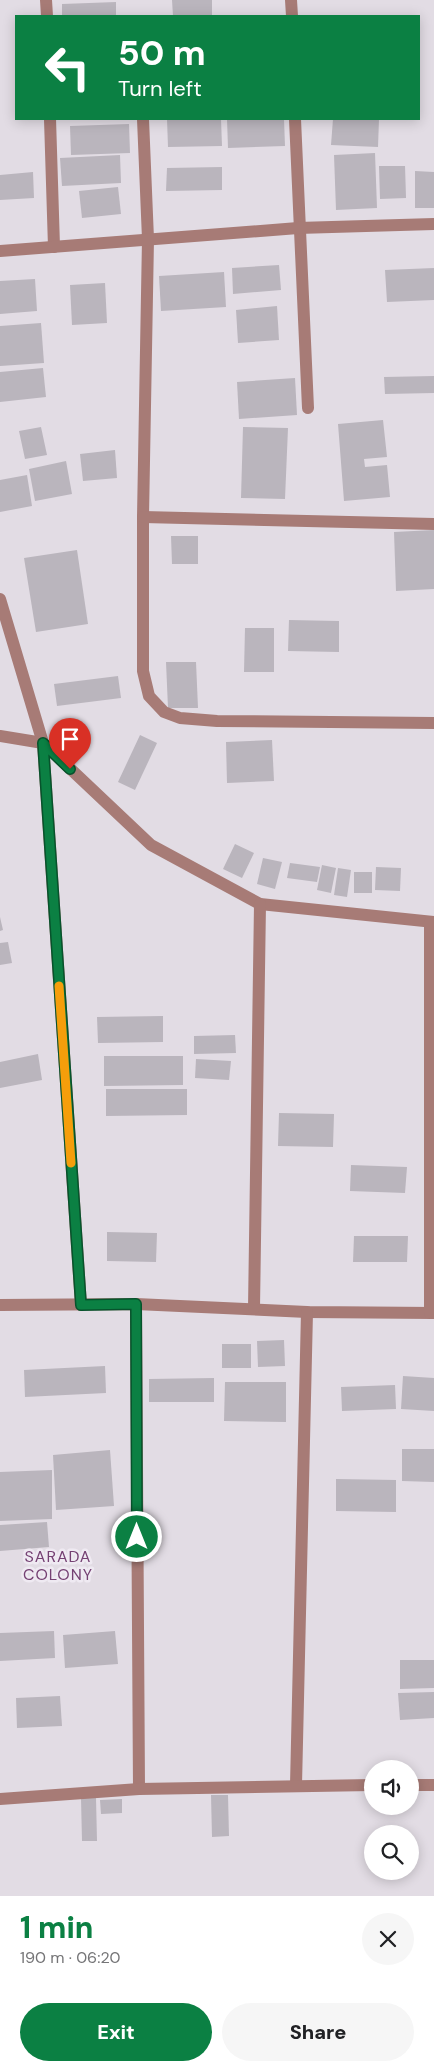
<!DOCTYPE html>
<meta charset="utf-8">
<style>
:root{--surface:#fff;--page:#f6f6f6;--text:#202124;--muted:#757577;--accent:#0b8043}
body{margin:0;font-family:"DM Sans",sans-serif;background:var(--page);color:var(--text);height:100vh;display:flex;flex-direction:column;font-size:19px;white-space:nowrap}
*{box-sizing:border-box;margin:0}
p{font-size:16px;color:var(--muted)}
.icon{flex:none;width:28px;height:28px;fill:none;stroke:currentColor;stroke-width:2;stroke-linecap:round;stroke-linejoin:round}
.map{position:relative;height:1896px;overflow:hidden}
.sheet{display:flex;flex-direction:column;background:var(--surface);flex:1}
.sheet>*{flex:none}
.banner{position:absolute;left:15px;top:15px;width:405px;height:105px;border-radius:0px;box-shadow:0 2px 12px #0003;background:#0b8043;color:#fff;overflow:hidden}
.buttons{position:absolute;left:364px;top:1760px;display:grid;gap:10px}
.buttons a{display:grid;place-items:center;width:55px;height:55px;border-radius:50%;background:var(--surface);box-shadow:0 2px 12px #0003;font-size:25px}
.pin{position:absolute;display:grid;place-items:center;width:42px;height:42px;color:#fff;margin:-51px -21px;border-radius:50% 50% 50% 0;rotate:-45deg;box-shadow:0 0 5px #0007}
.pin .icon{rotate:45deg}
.me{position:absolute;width:55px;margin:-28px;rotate:0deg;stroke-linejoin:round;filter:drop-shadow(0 0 4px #0008)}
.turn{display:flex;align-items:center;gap:18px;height:105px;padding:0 20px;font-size:22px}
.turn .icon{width:65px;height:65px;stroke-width:2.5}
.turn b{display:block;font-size:35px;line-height:42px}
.round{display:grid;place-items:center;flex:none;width:52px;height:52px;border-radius:26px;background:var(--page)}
.head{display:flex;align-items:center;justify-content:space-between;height:85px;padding:0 20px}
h1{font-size:30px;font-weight:800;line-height:38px;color:var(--accent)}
.primary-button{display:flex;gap:10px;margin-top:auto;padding:10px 20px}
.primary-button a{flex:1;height:58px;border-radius:30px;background:var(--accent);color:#fff;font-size:20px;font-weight:800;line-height:58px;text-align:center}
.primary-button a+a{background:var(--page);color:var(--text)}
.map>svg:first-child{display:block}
.building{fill:#bab5bd}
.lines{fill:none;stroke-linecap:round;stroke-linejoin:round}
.minor{stroke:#a77b76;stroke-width:12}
.route-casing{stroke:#07532c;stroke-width:12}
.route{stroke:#0b8043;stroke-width:9}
.slow{stroke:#f59e0b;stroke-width:9}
.labels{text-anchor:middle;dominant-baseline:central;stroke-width:5;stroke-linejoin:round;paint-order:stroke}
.neighbourhood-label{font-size:16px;letter-spacing:1px;fill:#754173;stroke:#efeaf2}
</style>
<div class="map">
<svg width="434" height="1896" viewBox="0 0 434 1896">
<rect width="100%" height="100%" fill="#e2dce4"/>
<!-- building -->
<g class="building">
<polygon points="172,0 212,0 212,16 173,16"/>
<polygon points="116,2 116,16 62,16 62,4"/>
<polygon points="167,119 221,119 222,146 168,147"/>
<polygon points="227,119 284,119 285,146 228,148"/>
<polygon points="333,119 379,119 378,147 331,145"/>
<polygon points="129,124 130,153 71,155 70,126"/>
<polygon points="375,153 377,208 336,210 334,155"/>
<polygon points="120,155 121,183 62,186 60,158"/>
<polygon points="379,166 405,166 406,198 380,199"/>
<polygon points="222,167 222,190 166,191 167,168"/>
<polygon points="415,171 434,172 434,208 415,208"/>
<polygon points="33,172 34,198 0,200 0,175"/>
<polygon points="118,187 121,214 82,218 79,191"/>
<polygon points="279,265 281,290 233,294 232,268"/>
<polygon points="434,268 434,300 387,302 385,270"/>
<polygon points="224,272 226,307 161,311 159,276"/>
<polygon points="35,279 37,311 0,314 0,281"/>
<polygon points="105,283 107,323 72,325 70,285"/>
<polygon points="277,306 279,340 238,343 236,310"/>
<polygon points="41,323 44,363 0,366 0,326"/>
<polygon points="43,368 46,397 0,402 0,372"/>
<polygon points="434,376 434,393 385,394 384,377"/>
<polygon points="295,378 297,415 239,419 237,382"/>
<polygon points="383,420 387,457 364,459 365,467 387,465 390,497 344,501 338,424"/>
<polygon points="41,427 47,455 25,459 19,431"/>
<polygon points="243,427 288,428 285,499 241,498"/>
<polygon points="115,450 117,478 83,481 80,454"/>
<polygon points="66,461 72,494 35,501 29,469"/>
<polygon points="27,475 32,506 0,512 0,480"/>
<polygon points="434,530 434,589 396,591 394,532"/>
<polygon points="171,536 198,536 198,564 172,564"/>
<polygon points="77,550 88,624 36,632 24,558"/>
<polygon points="289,620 339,621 339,652 288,651"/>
<polygon points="245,628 274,628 274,672 244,672"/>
<polygon points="166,662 196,662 198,708 168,708"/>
<polygon points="118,676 121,698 57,706 54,684"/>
<polygon points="140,735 157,743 135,790 118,782"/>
<polygon points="272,740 274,781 227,783 226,742"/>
<polygon points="235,844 254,853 242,878 223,869"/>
<polygon points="263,858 282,862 275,889 257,884"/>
<polygon points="290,863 320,867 317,882 287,878"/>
<polygon points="322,865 336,868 331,893 317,890"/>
<polygon points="376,867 401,868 400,891 375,890"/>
<polygon points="338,868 351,870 347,897 334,895"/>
<rect x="354" y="872" width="18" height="21"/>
<polygon points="0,917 3,930 0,931"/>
<polygon points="8,942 12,963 0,965 0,943"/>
<polygon points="163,1016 163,1042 98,1043 97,1017"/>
<polygon points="235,1035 236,1053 194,1054 194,1036"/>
<polygon points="38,1054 42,1080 0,1088 0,1062"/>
<polygon points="104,1056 183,1056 183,1085 104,1086"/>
<polygon points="196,1059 231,1061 229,1080 195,1078"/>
<polygon points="106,1089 187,1089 187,1115 106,1116"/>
<polygon points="279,1113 334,1114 333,1147 278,1146"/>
<polygon points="351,1165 407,1167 405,1193 350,1191"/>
<polygon points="107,1232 157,1233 156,1262 107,1261"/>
<polygon points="354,1236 408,1236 407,1262 353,1262"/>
<polygon points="284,1340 285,1366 258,1367 257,1341"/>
<rect x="222" y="1344" width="29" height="24"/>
<polygon points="105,1366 106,1393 25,1397 24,1370"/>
<polygon points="403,1376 434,1378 434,1411 401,1409"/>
<polygon points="214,1378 214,1402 149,1402 149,1379"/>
<polygon points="225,1382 286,1382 286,1422 224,1421"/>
<polygon points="395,1385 396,1409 342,1411 341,1387"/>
<polygon points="402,1449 434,1449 434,1482 402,1481"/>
<polygon points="110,1450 114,1506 56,1510 53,1455"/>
<polygon points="52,1470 52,1519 0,1521 0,1472"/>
<polygon points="336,1479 396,1480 396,1512 336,1511"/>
<polygon points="47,1522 49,1547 0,1551 0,1525"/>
<polygon points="54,1631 55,1658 0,1661 0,1633"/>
<polygon points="115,1631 118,1664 65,1668 63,1635"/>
<polygon points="400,1660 434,1660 434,1688 400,1689"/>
<polygon points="434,1692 434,1718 400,1720 398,1693"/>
<polygon points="60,1696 62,1726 17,1728 16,1698"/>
<polygon points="211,1795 228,1795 229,1836 212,1837"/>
<polygon points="81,1798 96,1798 97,1841 82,1841"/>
<polygon points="122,1799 122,1813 101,1814 100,1800"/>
</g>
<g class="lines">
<!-- minor -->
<g class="minor">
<polyline points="46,0 47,16"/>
<polyline points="291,0 292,16"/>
<polyline points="50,119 54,247"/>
<polyline points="143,119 148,239 143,517 143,671 149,696 164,712 180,718 217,721 434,723"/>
<polyline points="295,119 308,408"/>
<polyline points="0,251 298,228 434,224"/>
<polyline points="143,517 434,524"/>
<polyline points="0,599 43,743 81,1305"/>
<polyline points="0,736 43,743 151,845 260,904 434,922"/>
<polyline points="136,1304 139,1789"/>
<polyline points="0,1305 136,1304 307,1312 434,1313"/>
<polyline points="254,1308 260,904"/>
<polyline points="430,1313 430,922"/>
<polyline points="296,1785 307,1312"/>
<polyline points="410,1785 434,1785"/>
<polyline points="0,1799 139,1789 372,1785"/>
</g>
</g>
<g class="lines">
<defs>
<polyline id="route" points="70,769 43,743 81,1305 136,1304 137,1537"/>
</defs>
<!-- route casing -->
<use href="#route" class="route-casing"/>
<!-- route -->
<use href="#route" class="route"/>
<!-- slow -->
<polyline class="slow" points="59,986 71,1163"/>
</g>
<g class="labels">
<!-- neighbourhood labels -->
<g class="neighbourhood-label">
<text x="58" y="1556">SARADA<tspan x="58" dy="18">COLONY</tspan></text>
</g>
</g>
</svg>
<div class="buttons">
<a><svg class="icon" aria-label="sound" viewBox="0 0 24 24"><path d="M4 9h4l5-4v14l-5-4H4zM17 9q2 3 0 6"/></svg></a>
<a><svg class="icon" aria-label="search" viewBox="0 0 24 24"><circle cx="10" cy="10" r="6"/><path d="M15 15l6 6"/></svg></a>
</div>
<div class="pin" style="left:70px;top:769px;background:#d93025"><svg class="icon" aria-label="arrive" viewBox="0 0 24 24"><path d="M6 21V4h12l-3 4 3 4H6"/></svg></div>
<svg class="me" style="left:137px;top:1537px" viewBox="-20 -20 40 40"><circle r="17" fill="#0b8043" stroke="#fff" stroke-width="3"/><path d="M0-11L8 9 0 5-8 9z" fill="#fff"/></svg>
<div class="banner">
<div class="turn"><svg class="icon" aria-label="left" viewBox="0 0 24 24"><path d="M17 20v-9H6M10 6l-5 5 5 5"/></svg><div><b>50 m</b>Turn left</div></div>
</div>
</div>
<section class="sheet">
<div class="head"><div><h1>1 min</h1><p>190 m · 06:20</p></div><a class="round"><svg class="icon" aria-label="close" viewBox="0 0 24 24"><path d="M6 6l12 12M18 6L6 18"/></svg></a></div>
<div class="primary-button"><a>Exit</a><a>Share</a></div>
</section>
